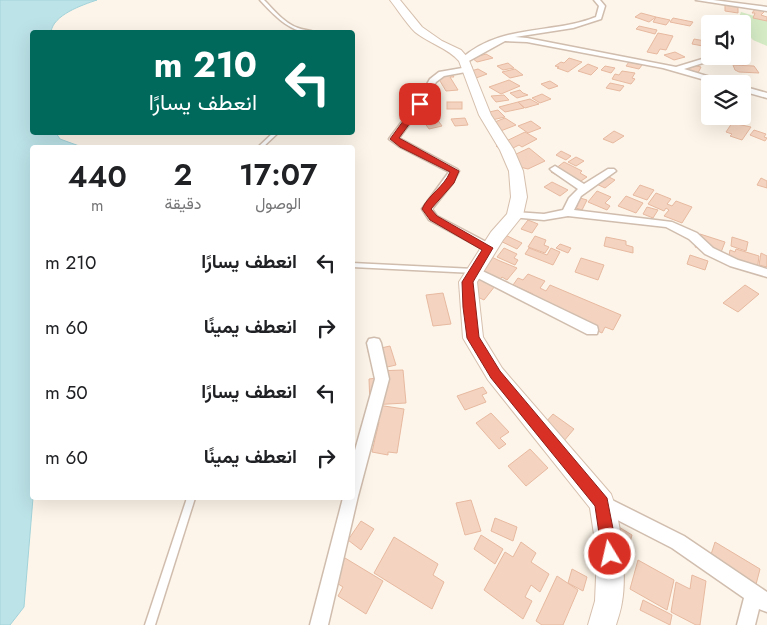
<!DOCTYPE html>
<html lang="ar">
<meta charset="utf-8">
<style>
:root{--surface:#fff;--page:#f2f2f2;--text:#202124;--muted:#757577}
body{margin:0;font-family:Jost,Vazirmatn,sans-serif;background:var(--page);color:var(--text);direction:rtl;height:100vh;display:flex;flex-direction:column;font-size:19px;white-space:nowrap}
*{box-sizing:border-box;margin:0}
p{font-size:16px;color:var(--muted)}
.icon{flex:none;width:28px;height:28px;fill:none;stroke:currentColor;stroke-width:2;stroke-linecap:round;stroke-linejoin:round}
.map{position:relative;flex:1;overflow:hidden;direction:ltr}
.sheet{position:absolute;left:30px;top:145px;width:325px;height:355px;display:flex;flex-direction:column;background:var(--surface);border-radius:5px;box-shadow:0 5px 20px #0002;direction:rtl}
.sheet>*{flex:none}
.hud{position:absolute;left:30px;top:30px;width:325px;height:105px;border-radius:5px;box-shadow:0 5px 20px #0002;direction:rtl;background:#00695c;color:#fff;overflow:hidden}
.controls{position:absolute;left:701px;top:15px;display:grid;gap:10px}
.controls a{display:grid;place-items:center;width:50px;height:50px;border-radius:5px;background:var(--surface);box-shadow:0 5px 20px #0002;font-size:25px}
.pin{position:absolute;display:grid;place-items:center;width:42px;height:42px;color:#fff;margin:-21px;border-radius:10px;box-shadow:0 2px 8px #0006}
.me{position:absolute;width:55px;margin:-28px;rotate:351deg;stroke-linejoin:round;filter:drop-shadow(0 0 4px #0008)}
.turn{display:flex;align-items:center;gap:18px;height:105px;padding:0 15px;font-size:22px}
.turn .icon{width:65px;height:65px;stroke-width:2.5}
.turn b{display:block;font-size:35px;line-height:42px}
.eta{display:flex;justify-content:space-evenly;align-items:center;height:85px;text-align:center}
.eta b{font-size:30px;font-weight:600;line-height:35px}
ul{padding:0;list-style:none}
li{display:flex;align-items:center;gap:15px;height:65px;padding:0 15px}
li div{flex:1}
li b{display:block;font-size:19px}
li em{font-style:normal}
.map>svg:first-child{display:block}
.green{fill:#d6ecc6}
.water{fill:#bce3e8;stroke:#a2d3da}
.building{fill:#f4d4c0;stroke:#e7b9a0}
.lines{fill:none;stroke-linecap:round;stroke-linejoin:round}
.lane-casing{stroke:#d0bdae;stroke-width:3}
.street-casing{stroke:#d0bdae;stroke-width:3}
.secondary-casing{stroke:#d6bfad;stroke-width:2}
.lane{fill:#fff;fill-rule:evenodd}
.street{fill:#fff;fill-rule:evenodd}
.secondary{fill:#fff;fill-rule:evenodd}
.route{fill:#d93025;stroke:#8d1f18}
</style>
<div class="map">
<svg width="767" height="625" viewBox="0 0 767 625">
<rect width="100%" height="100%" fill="#fdf5e9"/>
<!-- green -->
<polygon class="green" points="741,12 767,20 767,46 753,40 743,29 742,24 737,23"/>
<!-- water -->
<path class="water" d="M0 0H97C82 5 53 15 51 32H32V132L56 133 60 139 82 147 32 148 33 498 24 607 10 625H0Z"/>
<!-- building -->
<g class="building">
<polygon points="725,5 738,7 738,13 725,11"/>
<polygon points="755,9 765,11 761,15 767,17 767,21 753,18 755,13 752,13"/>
<polygon points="641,13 656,17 649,22 635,17"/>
<polygon points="656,17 670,20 666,25 653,22"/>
<polygon points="673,18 693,22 690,26 670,22"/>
<polygon points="639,26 657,30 655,34 636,29"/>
<polygon points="658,33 673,36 666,50 660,49 657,54 647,52"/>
<polygon points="694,39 705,41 703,46 692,44"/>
<polygon points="675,52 685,57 674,60 664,55"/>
<polygon points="486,54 493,58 477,62 472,58"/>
<polygon points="724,56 738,58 740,62 727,61"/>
<polygon points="569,58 582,62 568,72 557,68 559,67 555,66 561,62 564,63"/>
<polygon points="629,62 642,65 639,69 626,66"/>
<polygon points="508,63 514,68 503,70 497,66"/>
<polygon points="588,64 598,68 591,75 578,71"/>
<polygon points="689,64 701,67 697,75 685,70"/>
<polygon points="733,65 754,66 759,73 739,72 735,70"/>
<polygon points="605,66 615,68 611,73 601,70"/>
<polygon points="478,69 487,74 476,78 467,72"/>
<polygon points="515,69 523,75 510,78 502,72"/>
<polygon points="622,71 635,73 632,78 635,79 631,84 612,79 615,74 619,75"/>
<polygon points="452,74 454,77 450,77 458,90 446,91 437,76"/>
<polygon points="509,80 520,86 501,94 489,87"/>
<polygon points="550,81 558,86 549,89 541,84"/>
<polygon points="610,83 624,86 620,91 606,88"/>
<polygon points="520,90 523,93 528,95 517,98 510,93"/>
<polygon points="542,94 551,99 540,103 532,98"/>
<polygon points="504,95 509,100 496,102 491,96"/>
<polygon points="530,99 539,104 525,108 518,102"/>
<rect x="447" y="102" width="15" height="7"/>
<polygon points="518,102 524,108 505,112 499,107"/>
<polygon points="433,103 437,110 424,112 419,105"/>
<polygon points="498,110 505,117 492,120 485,113"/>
<polygon points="465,118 468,125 455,126 451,119"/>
<polygon points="505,118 516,125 498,132 487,125"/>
<polygon points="437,119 442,126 429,129 424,122"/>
<polygon points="531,121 541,128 528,133 518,126"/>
<polygon points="732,123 751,127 742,140 730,136 732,134 726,132"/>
<polygon points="754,130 766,134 764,137 767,138 765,141 750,135"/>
<polygon points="614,131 624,136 613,143 603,139"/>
<polygon points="525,132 537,139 522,147 519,145 505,152 496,146"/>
<polygon points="529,148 545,161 528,169 520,167 512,156"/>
<polygon points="561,151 571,156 566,160 556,155"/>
<polygon points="576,157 584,161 576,166 568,162"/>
<polygon points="564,162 582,171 580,173 587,177 575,185 551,172"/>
<polygon points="601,173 615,180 605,188 590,181"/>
<polygon points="761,178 767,181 767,188 757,185"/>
<polygon points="552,182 568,190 560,196 544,187"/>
<polygon points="640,185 654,190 647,200 633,195"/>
<polygon points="597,191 611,197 605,203 610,206 607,210 588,202"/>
<polygon points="656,193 671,199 667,204 672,206 676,201 692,207 682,223 664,216 669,210 666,208 664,211 648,204"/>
<polygon points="573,196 587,200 582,210 576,208 578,205 569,202"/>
<polygon points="626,196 643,203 636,213 618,206"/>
<polygon points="647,207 658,210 653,218 643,214"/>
<polygon points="528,220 538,224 532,233 521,229"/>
<polygon points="501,233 522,243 517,249 490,236"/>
<polygon points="700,234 725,242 720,255 695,247"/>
<polygon points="535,236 546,240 544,245 549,247 545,253 528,247"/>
<polygon points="606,237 626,241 626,245 633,247 633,253 604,246"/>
<polygon points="732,237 748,242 746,251 731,246"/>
<polygon points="560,244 571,248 568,253 556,248"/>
<polygon points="504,248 517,254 514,258 518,260 515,265 497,257"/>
<polygon points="529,248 547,255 551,248 560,252 553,265 525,254"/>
<polygon points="736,249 759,256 757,271 728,261 730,250 735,252"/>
<polygon points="481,252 500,261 517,268 507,280 502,277 498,282 471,268"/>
<polygon points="761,253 767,256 767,267 759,265"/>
<polygon points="690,255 708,261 705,270 687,264"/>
<polygon points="581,258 604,265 598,280 575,272"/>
<polygon points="528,274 545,281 540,288 546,291 550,285 621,315 613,330 605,327 602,333 529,299 533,294 513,285 518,278 523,280"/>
<polygon points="472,275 495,286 484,300 463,290"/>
<polygon points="745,285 759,294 738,312 723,303"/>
<polygon points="443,293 451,324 433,326 426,295"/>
<polygon points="390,346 396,365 374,370 368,351"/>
<polygon points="403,370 406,403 370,405 369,379 377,378 377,371"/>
<polygon points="483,387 487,393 482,395 486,402 465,410 457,396"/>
<polygon points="371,404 404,409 397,453 388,452 388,455 372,452 379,422 368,420"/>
<polygon points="491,413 509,432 500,438 506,444 499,449 476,423"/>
<polygon points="553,414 574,429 558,448 537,432"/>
<polygon points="530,449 548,468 526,486 508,466"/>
<polygon points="471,500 481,531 465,535 456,503"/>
<polygon points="495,518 517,527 513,541 491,531"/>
<polygon points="361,521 374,529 361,550 348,540"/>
<polygon points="614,524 632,535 628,549 609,538"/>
<polygon points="481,535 503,549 495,564 474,549"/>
<polygon points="394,537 438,564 433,575 444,582 432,609 374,573"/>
<polygon points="521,542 536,553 531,562 549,574 540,592 531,585 525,597 532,601 523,619 484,590 505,552 513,557"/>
<polygon points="715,542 760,569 753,596 707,567"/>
<polygon points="345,558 383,581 366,614 338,596 343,587 332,580"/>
<polygon points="638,560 674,580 667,610 630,589"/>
<polygon points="572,569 587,577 583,591 568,583"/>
<polygon points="692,575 706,581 700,625 696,625 671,612 676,582 690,589"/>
<polygon points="557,576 578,590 563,625 542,625 536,621"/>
<polygon points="643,600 672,615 670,625 640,610"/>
</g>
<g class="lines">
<defs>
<g id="lane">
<path d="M260 0H264C274 10 284 23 298 28 303 30 309 30 314 32 292 35 274 15 260 0Z"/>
<polygon points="274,132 279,132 262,148 257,148"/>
<polygon points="352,263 474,269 477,271 474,273 352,267"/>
<polygon points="187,498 195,498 155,625 145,625"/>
</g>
<g id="street">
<path d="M594 0H600L605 6 601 19 573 28 515 37 527 38 676 67 712 56H725L684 69 733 84H719L663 68 527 42 505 41 467 62 460 60C499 23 552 35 596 17L599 6Z"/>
<polygon points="696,0 713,0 767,7 767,11"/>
<polygon points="468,67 471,67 471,71 444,76 436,82 424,104 399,138 457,169 459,171 452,184 432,209 437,216 492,245 494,248 488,252 429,220 422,209 449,172 400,147 389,139 416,103 430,79 439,72"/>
<polygon points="742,86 767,93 767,98 742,91"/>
<polygon points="555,166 584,184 608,169 614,169 616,171 581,196 574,210 672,222 697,233 713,248 738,260 767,269 767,277 730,266 705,254 689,239 666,227 568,216 544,220 511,217 510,215 515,212 544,214 563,210 569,198 578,189 552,171 550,169"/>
<polygon points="474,267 597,326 598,330 597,334 587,334 470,274 468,271"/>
<polygon points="374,338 379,339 381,343 389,379 358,496 328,625 310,625 343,498 352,498 352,461 375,379 367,343 369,339"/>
<polygon points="602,495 684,536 767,592 767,612 759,609 755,625 737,625 744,598 672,548 596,509 594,503 596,497"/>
</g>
<path id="secondary" d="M390 0H400L422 27 442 41 461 50 468 58 491 115 514 150 523 171 527 197 523 215 503 240 477 282 483 337 502 368 611 494C621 520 627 575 622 602 621 610 618 618 616 625H588L595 601 597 554 590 508 488 380 463 338 459 282 491 232 507 214 511 197 509 171 500 150 479 115 459 61C448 48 428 43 415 32 406 23 398 10 390 0Z"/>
</defs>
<!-- lane casing -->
<use href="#lane" class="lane-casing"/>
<!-- street casing -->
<use href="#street" class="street-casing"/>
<!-- secondary casing -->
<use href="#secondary" class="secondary-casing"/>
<!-- lane -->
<use href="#lane" class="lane"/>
<!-- street -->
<use href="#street" class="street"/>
<!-- secondary -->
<use href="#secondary" class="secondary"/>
</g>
<!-- route -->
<path class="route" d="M417 102 424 104 399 138 459 171 454 183 431 209 437 216 493 248 473 282 479 337 500 371 607 498 618 554 615 559 610 562 604 559 602 554 595 506 491 378 467 338 463 307 462 282 482 250 430 220 422 209C428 195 444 187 450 172L400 147 390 139Z"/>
</svg>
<div class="controls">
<a><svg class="icon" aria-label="sound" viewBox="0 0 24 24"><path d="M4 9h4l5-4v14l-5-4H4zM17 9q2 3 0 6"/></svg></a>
<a><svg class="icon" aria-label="layers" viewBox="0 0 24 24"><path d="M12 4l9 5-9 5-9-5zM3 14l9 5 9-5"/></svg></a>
</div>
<div class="pin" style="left:420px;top:104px;background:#d93025"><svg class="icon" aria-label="arrive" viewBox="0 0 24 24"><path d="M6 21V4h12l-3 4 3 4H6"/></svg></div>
<svg class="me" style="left:610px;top:554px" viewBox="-20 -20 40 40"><circle r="17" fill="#d93025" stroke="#fff" stroke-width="3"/><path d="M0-11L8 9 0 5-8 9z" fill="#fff"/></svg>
<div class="hud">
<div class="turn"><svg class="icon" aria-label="left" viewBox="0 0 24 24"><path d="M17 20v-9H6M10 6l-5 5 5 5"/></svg><div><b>210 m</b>انعطف يسارًا</div></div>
</div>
<section class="sheet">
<div class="eta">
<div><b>17:07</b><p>الوصول</p></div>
<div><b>2</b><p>دقيقة</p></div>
<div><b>440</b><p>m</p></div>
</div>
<ul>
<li><svg class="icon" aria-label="left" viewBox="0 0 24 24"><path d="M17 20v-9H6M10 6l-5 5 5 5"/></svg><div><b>انعطف يسارًا</b></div><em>210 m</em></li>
<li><svg class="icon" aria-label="right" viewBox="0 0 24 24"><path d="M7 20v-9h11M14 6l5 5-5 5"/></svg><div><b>انعطف يمينًا</b></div><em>60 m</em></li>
<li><svg class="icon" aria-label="left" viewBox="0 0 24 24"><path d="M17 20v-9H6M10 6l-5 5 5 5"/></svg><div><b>انعطف يسارًا</b></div><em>50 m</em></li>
<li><svg class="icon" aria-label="right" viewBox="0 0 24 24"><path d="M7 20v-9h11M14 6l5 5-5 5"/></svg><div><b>انعطف يمينًا</b></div><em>60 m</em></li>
</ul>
</section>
</div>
